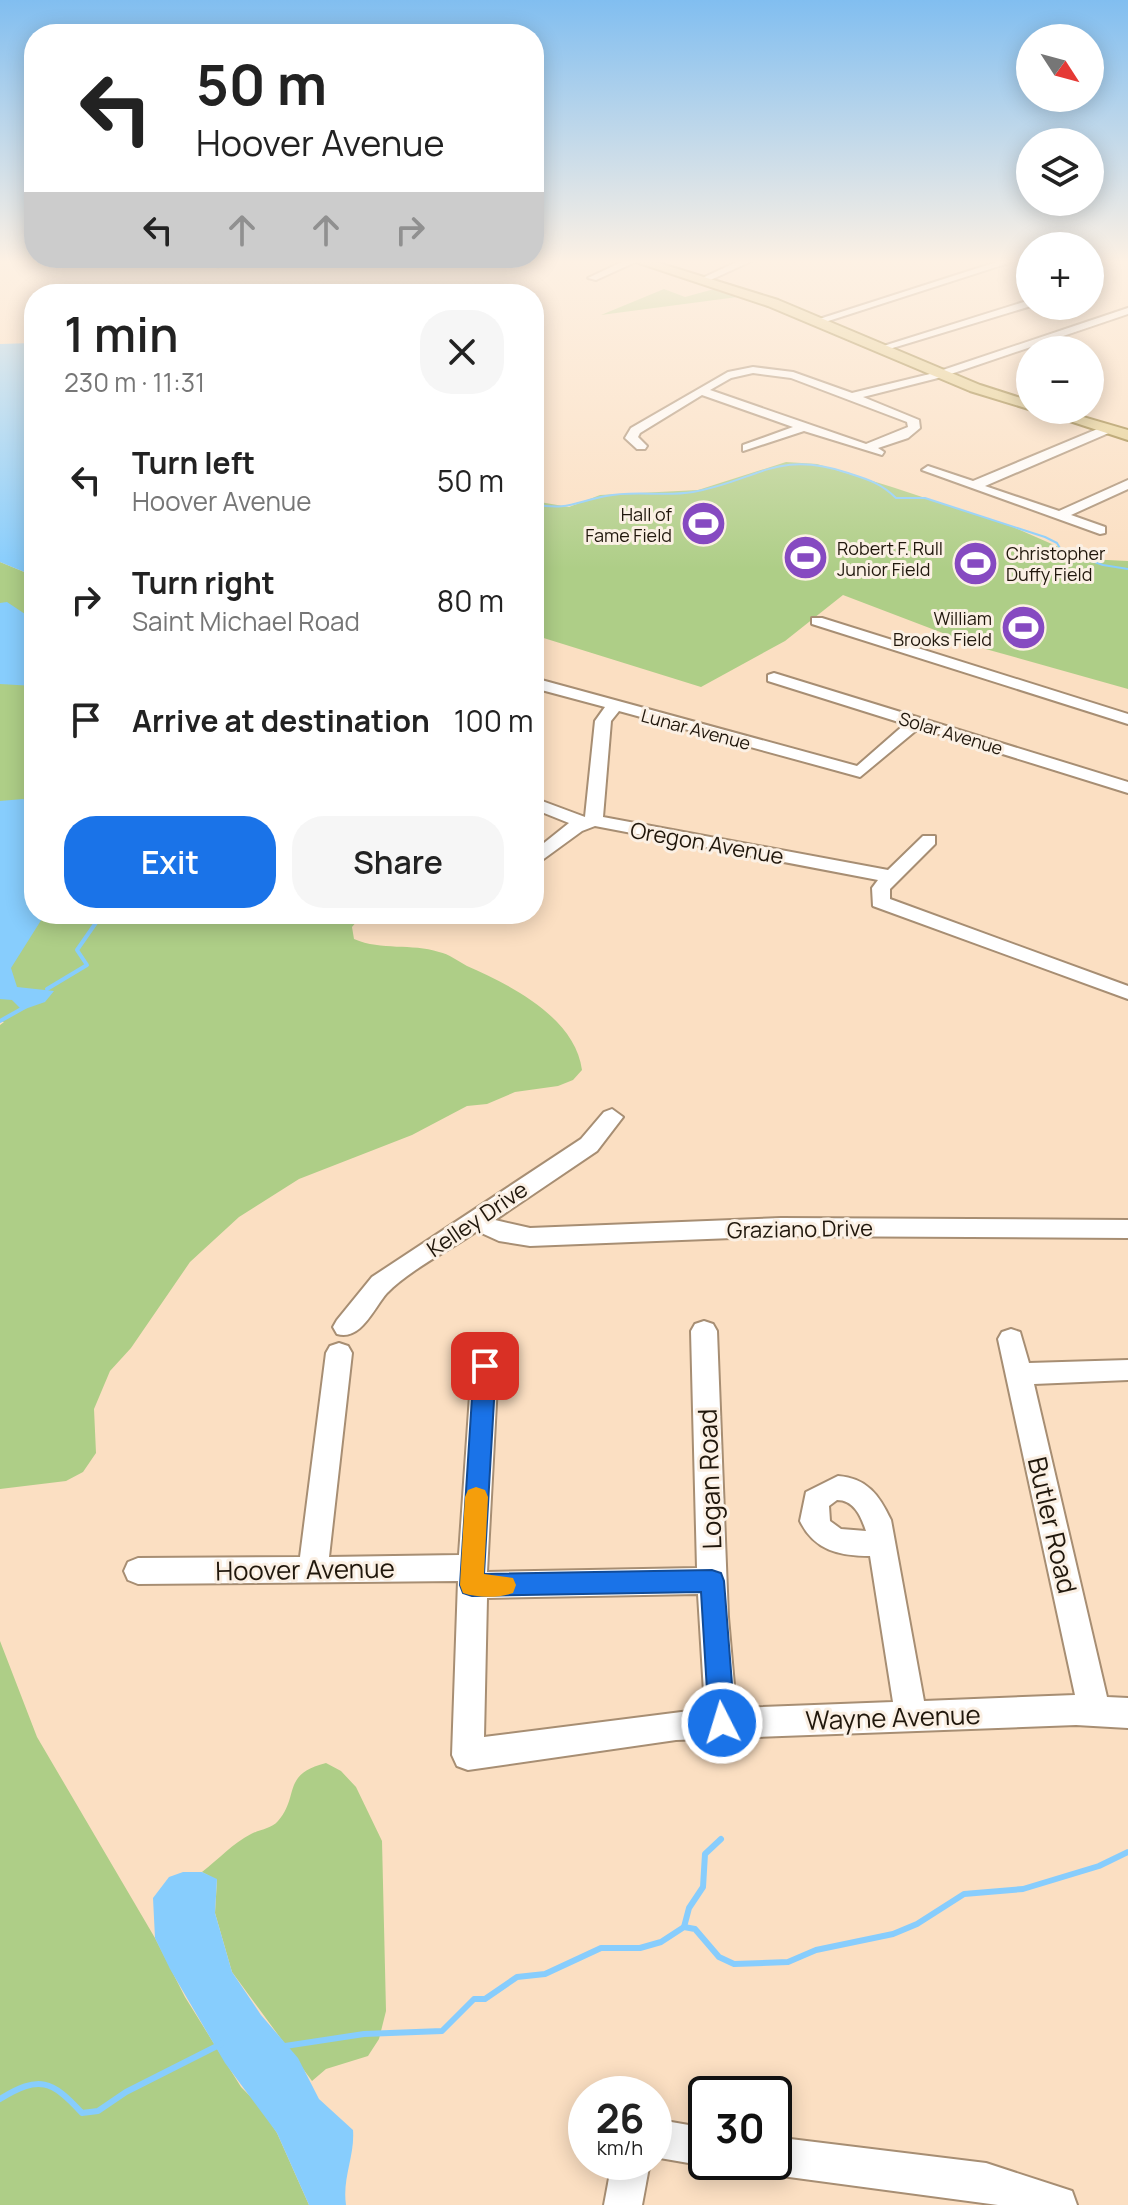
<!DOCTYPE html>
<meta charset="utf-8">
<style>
:root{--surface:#fff;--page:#f6f6f6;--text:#222;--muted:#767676;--accent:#1a73e8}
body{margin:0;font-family:Manrope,sans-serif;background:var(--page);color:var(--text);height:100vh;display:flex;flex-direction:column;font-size:30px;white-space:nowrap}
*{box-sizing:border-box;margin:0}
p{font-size:26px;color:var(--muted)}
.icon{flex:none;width:44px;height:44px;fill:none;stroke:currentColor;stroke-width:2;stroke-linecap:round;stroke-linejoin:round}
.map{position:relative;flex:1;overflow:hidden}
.panel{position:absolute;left:24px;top:284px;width:520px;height:640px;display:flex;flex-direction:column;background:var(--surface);border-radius:32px;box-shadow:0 4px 20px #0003}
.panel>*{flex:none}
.top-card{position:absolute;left:24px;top:24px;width:520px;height:244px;border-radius:32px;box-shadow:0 4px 20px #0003;background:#fff;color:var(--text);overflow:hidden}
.needle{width:52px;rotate:126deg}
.tools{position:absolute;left:1016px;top:24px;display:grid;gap:16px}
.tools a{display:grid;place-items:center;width:88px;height:88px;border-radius:50%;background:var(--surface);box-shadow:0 4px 20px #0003;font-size:40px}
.speed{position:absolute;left:568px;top:2076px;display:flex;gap:16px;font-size:40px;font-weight:700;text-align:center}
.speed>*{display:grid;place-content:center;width:104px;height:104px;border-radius:50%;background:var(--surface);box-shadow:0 4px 20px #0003;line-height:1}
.speed small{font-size:20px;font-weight:400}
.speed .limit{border:4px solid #111;border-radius:12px;background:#fff;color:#111}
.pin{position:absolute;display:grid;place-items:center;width:68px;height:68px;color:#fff;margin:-34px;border-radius:16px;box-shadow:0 4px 12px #0006}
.me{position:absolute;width:88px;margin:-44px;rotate:355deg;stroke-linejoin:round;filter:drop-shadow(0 0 6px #0008)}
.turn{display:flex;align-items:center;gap:28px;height:168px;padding:0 40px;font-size:36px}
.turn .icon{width:104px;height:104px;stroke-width:2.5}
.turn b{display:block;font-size:56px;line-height:68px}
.lanes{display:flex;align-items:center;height:76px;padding:0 40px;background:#0003;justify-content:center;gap:40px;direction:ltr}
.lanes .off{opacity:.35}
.round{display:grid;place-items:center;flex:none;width:84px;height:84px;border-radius:32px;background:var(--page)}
.summary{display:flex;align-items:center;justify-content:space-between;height:136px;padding:0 40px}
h1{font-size:48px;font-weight:600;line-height:60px}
.cta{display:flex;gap:16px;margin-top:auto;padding:16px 40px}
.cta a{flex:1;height:92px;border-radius:32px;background:var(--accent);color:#fff;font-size:32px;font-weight:600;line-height:92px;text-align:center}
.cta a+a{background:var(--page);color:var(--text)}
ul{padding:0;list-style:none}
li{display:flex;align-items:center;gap:24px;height:120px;padding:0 40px}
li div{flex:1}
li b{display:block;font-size:30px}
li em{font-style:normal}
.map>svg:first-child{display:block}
.green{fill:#aece87}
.water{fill:#87cdfd}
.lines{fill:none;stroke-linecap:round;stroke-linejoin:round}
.stream-far2{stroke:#87cdfd;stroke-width:2}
.stream-far1{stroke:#87cdfd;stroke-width:4}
.stream{stroke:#87cdfd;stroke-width:6}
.minor-casing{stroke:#a78e73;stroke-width:4}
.major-casing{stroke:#91772c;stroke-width:4}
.minor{fill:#fff;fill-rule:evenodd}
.major{fill:#e2cd8b;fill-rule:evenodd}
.route{fill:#1a73e8;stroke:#114b97;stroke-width:2}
.slow{fill:#f59e0b}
.labels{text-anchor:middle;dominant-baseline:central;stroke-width:6;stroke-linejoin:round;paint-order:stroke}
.far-poi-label{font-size:18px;fill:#20170c;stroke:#fbf0e4;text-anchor:end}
.far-street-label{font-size:18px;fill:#20170c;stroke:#fbf0e4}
.street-label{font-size:22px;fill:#20170c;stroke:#fbf0e4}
.near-street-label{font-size:26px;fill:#20170c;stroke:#fbf0e4}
</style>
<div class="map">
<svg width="1128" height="2205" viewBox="0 0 1128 2205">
<rect width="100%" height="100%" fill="#fbdfc2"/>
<!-- green -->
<g class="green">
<polygon points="718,288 745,296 601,315 664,289 685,297"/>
<polygon points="786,462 817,464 892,487 1013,527 1086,559 1128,561 1128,689 982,648 843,595 785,641 701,687 534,635 534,501 569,507 600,495 698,490"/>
<path d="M0 562 34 576V914H363L352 927 354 939C382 951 411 943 439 952 449 954 458 961 467 966 510 985 575 1017 582 1070L573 1080 558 1086 515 1092 487 1104 467 1106 412 1135 299 1179 239 1217 190 1262 131 1348 110 1371 94 1409 96 1453 83 1472 66 1481 0 1489V1025L4 1022 0 1021Z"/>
<polygon points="0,1641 37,1737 155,1938 185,1997 241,2087 258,2104 277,2133 309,2205 0,2205"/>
<path d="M326 1763 341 1771 356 1787 382 1841 386 2011 379 2039 368 2056 326 2069 312 2081 232 1972 215 1913 217 1880 202 1872C219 1859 233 1843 251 1834 261 1829 271 1829 278 1821 300 1796 281 1774 326 1763Z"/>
</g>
<!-- water -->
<g class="water">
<polygon points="34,343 34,576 0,562 0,344"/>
<polygon points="7,602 34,620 34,686 0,684 0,603"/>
<polygon points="23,799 34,804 34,914 45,914 11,968 17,987 54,991 45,1002 22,1010 12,1000 0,999 0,801"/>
<path d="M183 1872H202L217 1879 215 1913 232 1972 261 2015 298 2058 319 2099 353 2130C355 2156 342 2178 346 2205H309L277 2133 225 2063 170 1969 155 1938 153 1898 169 1877Z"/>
</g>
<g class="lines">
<!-- stream-far2 -->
<path class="stream-far2" d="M534 504C567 511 575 502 606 496 634 490 664 497 693 492 757 481 776 449 848 473 867 479 881 483 896 498H925L1045 537 1057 543 1061 550 1103 565 1128 569"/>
<!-- stream-far1 -->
<g class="stream-far1">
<polyline points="47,989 87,965 77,950 102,914"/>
<polyline points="0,1021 25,1007"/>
</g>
<!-- stream -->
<g class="stream">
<polyline points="684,1927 689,1908 703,1887 705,1854 721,1839"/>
<polyline points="285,2046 364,2034 442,2031 474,1999 485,1999 517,1977 545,1974 601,1948 640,1948 661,1942 684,1927 695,1929 719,1957 734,1964 788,1962 816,1950 893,1934 917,1924 964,1894 1023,1889 1099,1866 1128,1852"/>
<path d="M0 2099C39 2075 52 2080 82 2113L98 2111 126 2092 221 2044"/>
</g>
<defs>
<g id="minor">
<polygon points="223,260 235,260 218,267"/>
<polygon points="626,260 640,260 596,280 588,278"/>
<polygon points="741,260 754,260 706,282 698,280"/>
<polygon points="1003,260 1018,260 822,323 813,321"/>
<polygon points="1030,300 1031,306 886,350 877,348"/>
<path d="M1128 308V314L942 377 863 397 919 420 920 428 908 438 878 448 884 452 882 455 804 431 743 451V445L793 427 702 395 640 433 638 437 647 446 645 449H637L625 438 631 428 728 372 753 367 793 372 852 393 934 373ZM753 373 791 378 907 422 908 427 866 444 710 390 731 378Z"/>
<polygon points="1107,425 1113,429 1111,432 985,486 1059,511 1128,480 1128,489 1071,515 1105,527 1105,533 1100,534 922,470 928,466 973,481"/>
<polygon points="812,618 822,618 1128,714 1128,724 812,624"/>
<polygon points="774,673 1128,782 1128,793 919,728 860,777 619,711 611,721 603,817 888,870 923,836 935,836 935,844 890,889 890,899 1128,986 1128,999 873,906 872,888 878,880 595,826 582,831 534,866 534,851 569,823 534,809 534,798 585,817 595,721 605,707 534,688 534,678 857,766 905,724 768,681 768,675"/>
<path d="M612 1109 623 1117 597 1151 495 1220 530 1228 781 1218 1128 1220V1238L781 1236 530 1246 499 1241 477 1231C451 1249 408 1271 387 1293 373 1309 361 1341 337 1334L333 1327 337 1320 372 1277 581 1139 604 1112Z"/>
<path d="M704 1321 713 1324 717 1331 728 1617 736 1708 893 1702 870 1556C839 1556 814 1550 800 1521L806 1492 838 1476C867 1478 879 1495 891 1520L924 1701 1075 1695 998 1339 1002 1332 1011 1329 1020 1332 1029 1363 1128 1360V1380L1034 1384 1107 1697 1128 1698V1728L1076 1725 676 1740 468 1770 457 1766 452 1755 458 1581 138 1584 128 1580 124 1571 128 1562 138 1558 300 1557 326 1353 330 1346 339 1343 348 1346 352 1353 329 1557 459 1555 472 1366 476 1359 485 1356 494 1359 498 1366 487 1572 697 1568 691 1331 695 1324ZM837 1500C854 1500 861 1516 866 1531L841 1529 830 1521 829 1506ZM698 1594 705 1709 484 1737 487 1598Z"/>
<polygon points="654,2119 706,2128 706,2162 715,2162 706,2166 654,2157"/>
<polygon points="774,2137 986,2163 1072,2191 1077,2205 998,2205 774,2175 761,2169 758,2162 774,2162"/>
<polygon points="612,2162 650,2162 642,2205 604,2205"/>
</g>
<g id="major">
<polygon points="630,260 649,260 778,300 980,385 1030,401 1032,410 970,391 768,306"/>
<polygon points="1036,410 1059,410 1128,430 1128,440"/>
</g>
</defs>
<!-- minor casing -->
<use href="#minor" class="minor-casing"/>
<!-- major casing -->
<use href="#major" class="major-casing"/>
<!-- minor -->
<use href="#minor" class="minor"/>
<!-- major -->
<use href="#major" class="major"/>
</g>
<!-- sky -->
<linearGradient id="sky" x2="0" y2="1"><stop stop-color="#81bef0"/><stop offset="0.46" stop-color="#fdf1e4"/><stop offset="1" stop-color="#fdf1e4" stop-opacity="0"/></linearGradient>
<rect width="1128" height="569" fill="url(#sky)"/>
<!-- route -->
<polygon class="route" points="485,1358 496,1366 484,1574 712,1570 721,1573 724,1581 735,1723 731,1731 722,1735 713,1731 709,1723 701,1592 472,1596 463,1593 460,1585 474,1366"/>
<!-- slow -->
<path class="slow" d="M476 1487 485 1490 488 1497 484 1574 513 1578 516 1585 513 1593C498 1598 478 1598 463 1593L460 1585 465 1497 468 1490Z"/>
<!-- icons -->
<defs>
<symbol id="stadium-disc" viewBox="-11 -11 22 22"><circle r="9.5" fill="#864ac1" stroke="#fbf0e4"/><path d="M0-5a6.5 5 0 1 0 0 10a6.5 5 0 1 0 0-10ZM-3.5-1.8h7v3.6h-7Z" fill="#fff"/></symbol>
</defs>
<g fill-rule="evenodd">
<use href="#stadium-disc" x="678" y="498" width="51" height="51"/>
<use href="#stadium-disc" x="780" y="532" width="51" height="51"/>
<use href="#stadium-disc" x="950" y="538" width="51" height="51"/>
<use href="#stadium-disc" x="998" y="602" width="51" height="51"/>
</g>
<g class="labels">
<!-- far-poi labels -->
<g class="far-poi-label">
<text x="672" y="514">Hall of<tspan x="672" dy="21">Fame Field</tspan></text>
<text x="837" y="548" text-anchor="start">Robert F. Rull<tspan x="837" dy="21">Junior Field</tspan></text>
<text x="1006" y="553" text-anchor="start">Christopher<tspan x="1006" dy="21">Duffy Field</tspan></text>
<text x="992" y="618">William<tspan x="992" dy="21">Brooks Field</tspan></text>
</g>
<!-- far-street labels -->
<g class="far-street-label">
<text transform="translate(696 729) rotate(15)">Lunar Avenue</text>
<text transform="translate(951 733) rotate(17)">Solar Avenue</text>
</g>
<!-- street labels -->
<g class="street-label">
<text transform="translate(707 843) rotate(10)">Oregon Avenue</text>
<text transform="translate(477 1219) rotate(-34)">Kelley Drive</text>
<text transform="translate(800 1229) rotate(-1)">Graziano Drive</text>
</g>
<!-- near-street labels -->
<g class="near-street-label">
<text transform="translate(709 1479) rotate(-92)">Logan Road</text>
<text transform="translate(1053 1525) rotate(77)">Butler Road</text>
<text transform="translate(305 1569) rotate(-1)">Hoover Avenue</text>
<text transform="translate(893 1717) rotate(-2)">Wayne Avenue</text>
</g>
</g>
</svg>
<div class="tools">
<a><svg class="needle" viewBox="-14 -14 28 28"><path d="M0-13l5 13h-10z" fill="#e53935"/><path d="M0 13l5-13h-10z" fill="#767676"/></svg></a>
<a><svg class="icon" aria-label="layers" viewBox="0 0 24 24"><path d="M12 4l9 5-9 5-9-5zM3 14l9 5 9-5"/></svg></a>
<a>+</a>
<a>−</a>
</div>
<div class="speed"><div>26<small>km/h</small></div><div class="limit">30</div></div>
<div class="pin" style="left:485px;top:1366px;background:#d93025"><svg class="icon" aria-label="arrive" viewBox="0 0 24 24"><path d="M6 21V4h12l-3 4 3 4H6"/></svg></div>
<svg class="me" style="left:722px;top:1723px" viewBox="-20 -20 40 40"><circle r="17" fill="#1a73e8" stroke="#fff" stroke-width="3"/><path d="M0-11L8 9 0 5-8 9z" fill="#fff"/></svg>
<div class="top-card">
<div class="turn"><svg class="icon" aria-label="left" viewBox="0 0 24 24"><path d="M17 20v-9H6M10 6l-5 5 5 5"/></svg><div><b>50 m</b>Hoover Avenue</div></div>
<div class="lanes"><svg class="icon" aria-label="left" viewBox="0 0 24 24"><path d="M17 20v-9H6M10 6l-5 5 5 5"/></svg><svg class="icon off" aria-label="ahead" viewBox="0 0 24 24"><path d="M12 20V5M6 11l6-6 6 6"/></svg><svg class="icon off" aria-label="ahead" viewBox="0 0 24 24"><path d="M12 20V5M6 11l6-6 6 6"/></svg><svg class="icon off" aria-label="right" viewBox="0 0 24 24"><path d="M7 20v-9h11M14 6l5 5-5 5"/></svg></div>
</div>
<section class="panel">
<div class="summary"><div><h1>1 min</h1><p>230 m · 11:31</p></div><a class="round"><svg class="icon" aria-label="close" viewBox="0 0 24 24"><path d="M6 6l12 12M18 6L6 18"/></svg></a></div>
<ul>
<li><svg class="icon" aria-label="left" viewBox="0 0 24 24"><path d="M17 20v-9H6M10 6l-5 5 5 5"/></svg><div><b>Turn left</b><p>Hoover Avenue</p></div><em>50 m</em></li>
<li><svg class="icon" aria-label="right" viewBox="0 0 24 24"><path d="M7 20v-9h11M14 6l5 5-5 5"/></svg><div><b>Turn right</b><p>Saint Michael Road</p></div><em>80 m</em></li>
<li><svg class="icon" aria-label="arrive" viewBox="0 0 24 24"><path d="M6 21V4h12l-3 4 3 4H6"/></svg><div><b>Arrive at destination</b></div><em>100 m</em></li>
</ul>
<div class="cta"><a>Exit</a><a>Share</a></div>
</section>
</div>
